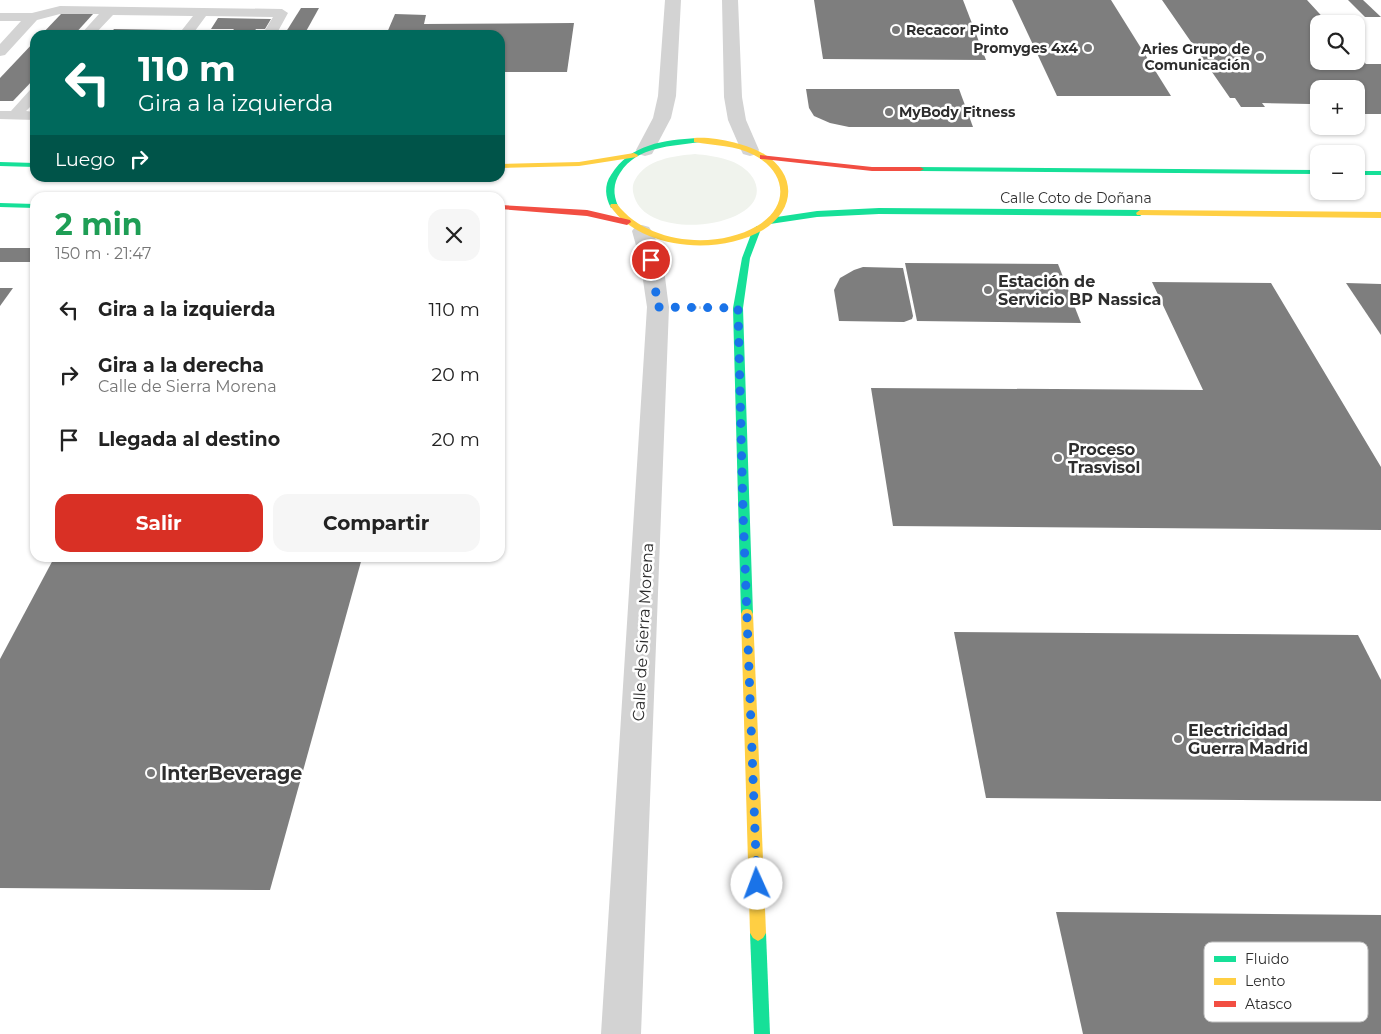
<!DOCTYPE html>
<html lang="es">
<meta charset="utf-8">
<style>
:root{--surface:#fff;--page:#f6f6f6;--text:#222;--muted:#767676;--accent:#d93025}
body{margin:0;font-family:Montserrat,sans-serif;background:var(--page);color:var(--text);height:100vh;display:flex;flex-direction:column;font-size:19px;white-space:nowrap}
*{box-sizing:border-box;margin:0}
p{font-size:16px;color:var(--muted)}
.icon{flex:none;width:28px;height:28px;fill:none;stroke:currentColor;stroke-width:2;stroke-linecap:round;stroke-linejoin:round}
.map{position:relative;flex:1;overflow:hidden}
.side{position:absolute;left:30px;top:192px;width:475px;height:370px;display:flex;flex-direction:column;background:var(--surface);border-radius:15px;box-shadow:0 1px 4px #0004}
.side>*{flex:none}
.banner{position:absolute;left:30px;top:30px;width:475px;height:152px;border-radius:15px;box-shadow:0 1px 4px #0004;background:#00695c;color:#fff;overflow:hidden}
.tools{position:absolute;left:1310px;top:15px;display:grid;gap:10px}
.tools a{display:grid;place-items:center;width:55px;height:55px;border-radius:10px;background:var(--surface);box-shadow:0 1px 4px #0004;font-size:25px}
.pin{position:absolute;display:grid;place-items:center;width:42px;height:42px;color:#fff;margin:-21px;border:2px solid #fff;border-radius:50%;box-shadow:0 1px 5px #0007}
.me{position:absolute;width:55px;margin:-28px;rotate:358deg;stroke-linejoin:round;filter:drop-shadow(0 0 4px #0008)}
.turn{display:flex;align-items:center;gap:18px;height:105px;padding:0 25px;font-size:22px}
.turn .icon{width:65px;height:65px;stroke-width:2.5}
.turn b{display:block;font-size:35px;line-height:42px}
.then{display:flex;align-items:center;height:48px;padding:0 25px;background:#0003;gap:10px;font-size:19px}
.round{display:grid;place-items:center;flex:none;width:52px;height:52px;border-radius:15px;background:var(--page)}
.head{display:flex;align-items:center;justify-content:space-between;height:85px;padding:0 25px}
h1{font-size:30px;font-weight:700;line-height:38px;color:#1e9e55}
.action{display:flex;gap:10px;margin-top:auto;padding:10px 25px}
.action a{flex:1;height:58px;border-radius:15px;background:var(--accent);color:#fff;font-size:20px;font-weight:700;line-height:58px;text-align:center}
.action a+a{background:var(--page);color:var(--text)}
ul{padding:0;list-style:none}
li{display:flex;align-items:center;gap:15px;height:65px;padding:0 25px}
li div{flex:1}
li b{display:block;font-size:19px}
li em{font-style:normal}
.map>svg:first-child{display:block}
.green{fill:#f0f3ed}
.building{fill:#7e7e7e}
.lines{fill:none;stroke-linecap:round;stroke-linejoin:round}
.path{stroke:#d3d3d3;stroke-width:2.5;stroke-dasharray:2 2;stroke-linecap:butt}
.lane{fill:#d3d3d3;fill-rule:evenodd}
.street{fill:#d3d3d3;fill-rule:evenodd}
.fast{fill:#16e098;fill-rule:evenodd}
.slow{fill:#ffcf43;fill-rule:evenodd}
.jam{fill:#f24e42;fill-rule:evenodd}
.route{stroke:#1a73e8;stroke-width:9;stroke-dasharray:0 16.2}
.poi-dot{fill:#777;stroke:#fff;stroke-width:2}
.labels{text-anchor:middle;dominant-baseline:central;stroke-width:5;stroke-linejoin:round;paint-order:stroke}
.far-poi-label{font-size:14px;font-weight:bold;fill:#2e2e2e;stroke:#fff;text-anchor:start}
.far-street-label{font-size:14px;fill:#2e2e2e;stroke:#fff}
.poi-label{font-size:16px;font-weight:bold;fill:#2e2e2e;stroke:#fff;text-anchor:start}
.street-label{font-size:16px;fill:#2e2e2e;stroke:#fff}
.near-poi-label{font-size:19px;font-weight:bold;fill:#2e2e2e;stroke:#fff;text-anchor:start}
.key{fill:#fff;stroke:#c0c0c0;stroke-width:1}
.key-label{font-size:14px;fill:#2e2e2e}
</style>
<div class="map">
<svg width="1381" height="1034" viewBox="0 0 1381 1034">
<rect width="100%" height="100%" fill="#fff"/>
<!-- green -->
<path class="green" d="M695 154C715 156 741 159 753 178 780 224 656 244 636 201 633 194 631 187 635 180 646 159 674 156 695 154Z"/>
<!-- building -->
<g class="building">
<polygon points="814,0 963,0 986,60 823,59"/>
<polygon points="1012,0 1111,0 1171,96 1057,96"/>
<polygon points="1162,0 1307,0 1329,24 1319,24 1319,61 1356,61 1356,54 1366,64 1381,64 1381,114 1356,114 1356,89 1319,89 1319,115 1310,104 1262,103 1265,107 1241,107 1235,98 1230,98"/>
<polygon points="1348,0 1363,0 1381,17 1365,17"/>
<polygon points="301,8 319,8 304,35 284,35"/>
<polygon points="61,14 93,14 74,35 41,35"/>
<polygon points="395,14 426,15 424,24 574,23 567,72 500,72 500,35 386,35"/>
<polygon points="218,18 271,19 265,29 256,29 252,35 229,35 234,29 211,29"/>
<polygon points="114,29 173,30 169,35 109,35"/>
<polygon points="345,31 372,31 370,35 343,35"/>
<polygon points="35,41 35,78 13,101 0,101 0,78"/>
<polygon points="806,89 959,89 973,127 849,127 830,123 814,116 809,108"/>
<rect x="0" y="248" width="35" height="14"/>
<polygon points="905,263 1058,264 1081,323 917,321"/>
<polygon points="863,267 903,268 913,316 912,319 904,322 839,321 834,290 840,278 854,270"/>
<polygon points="1152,282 1271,283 1381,467 1381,530 893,526 871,388 1203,390"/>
<polygon points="1346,283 1381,284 1381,335"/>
<polygon points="0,288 13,288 0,306"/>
<polygon points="54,558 362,558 270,890 0,888 0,659"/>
<polygon points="954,632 1358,635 1381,680 1381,801 986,798"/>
<polygon points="1056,912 1381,915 1381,1034 1083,1034"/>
</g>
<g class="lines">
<!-- path -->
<polyline class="path" points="691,307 705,308"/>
<!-- lane -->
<g class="lane">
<polygon points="60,6 282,9 288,13 276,35 262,35 273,17 206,16 192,35 178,35 193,16 113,15 94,35 80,35 99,14 60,14 37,20 5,55 0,56 0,44 21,21 0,21 0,13 32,13"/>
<polygon points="35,89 35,102 26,111 35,112 35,120 0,119 0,111 11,111 30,90"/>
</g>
<!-- street -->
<g class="street">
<polygon points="665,0 681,0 676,96 671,118 652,154 645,156 638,154 636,150 653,118 658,96"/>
<polygon points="722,0 738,0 742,97 746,120 759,150 757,154 750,156 743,154 741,150 728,120 724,97"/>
<path d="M642 225 649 227C664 248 665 282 669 307L641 1034H601L647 307 640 260 632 231 635 227Z"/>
</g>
<!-- fast -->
<g class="fast">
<path d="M697 138 701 140 700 142C671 147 638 145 620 173 613 184 613 194 618 206L614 208H611C605 197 604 185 611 175 630 144 664 140 697 138Z"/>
<polygon points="0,162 35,163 35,167 0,166"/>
<polygon points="917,167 1319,170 1319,174 920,171 917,171"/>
<rect x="1356" y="171" width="25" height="4"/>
<polygon points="0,203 35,204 35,208 0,207"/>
<polygon points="879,208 1140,210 1144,213 1140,216 879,214 817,217 770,224 766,221 770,218 817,211"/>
<polygon points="757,226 761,229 750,258 743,308 753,614 751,618 747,619 743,618 741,614 733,308 742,258 753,229"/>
<polygon points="758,925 763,928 766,933 770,1034 754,1034 750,933 753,928"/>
</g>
<!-- slow -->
<g class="slow">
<path d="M694 138C713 136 748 144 764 154 797 174 796 210 763 230 718 256 641 250 610 206L611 204H617C647 244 716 250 757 226 790 207 787 172 754 155 735 145 715 146 694 142Z"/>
<polygon points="634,153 638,155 637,157 579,166 500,168 500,164 579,162"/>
<polygon points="1140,210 1381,212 1381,218 1137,215 1136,213"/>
<polygon points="747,609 751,610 753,614 766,933 763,938 758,941 753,938 750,933 741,614 743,610"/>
</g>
<!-- jam -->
<g class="jam">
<polygon points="760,155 872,167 920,167 924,169 920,171 872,171 763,159 760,159"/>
<polygon points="500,205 587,210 630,220 631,222 627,225 587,216 500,209"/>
</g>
</g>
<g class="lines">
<!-- route -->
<polyline class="route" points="651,260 658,307 738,308 743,510 757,884"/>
</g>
<!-- markers -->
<g class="poi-dot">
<circle cx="896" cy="30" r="5"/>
<circle cx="1088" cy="48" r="5"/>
<circle cx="1260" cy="57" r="5"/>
<circle cx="889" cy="112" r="5"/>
<circle cx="988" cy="290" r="5"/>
<circle cx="1058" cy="458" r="5"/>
<circle cx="1178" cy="739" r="5"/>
<circle cx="151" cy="773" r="5"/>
</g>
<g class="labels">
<!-- far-poi labels -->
<g class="far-poi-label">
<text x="906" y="30">Recacor Pinto</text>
<text x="1078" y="48" text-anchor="end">Promyges 4x4</text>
<text x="1250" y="49" text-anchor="end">Aries Grupo de<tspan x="1250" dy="16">Comunicación</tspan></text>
<text x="899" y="112">MyBody Fitness</text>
</g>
<!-- far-street labels -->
<g class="far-street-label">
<text x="1076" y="198">Calle Coto de Doñana</text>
</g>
<!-- poi labels -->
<g class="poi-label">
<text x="998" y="281">Estación de<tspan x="998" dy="18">Servicio BP Nassica</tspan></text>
<text x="1068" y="449">Proceso<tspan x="1068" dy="18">Trasvisol</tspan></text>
<text x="1188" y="730">Electricidad<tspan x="1188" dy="18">Guerra Madrid</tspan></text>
</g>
<!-- street labels -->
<g class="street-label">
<text transform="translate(643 632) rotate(-87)">Calle de Sierra Morena</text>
</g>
<!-- near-poi labels -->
<g class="near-poi-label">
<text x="161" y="773">InterBeverage</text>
</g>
</g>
<!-- legend -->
<rect x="1204" y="942" width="164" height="80" rx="8" class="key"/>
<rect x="1214" y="956" width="22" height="6" fill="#16e098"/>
<rect x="1214" y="978" width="22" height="7" fill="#ffcf43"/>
<rect x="1214" y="1001" width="22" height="6" fill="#f24e42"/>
<g class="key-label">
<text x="1245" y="964">Fluido</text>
<text x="1245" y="986">Lento</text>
<text x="1245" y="1009">Atasco</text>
</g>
</svg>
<div class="tools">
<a><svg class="icon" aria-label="search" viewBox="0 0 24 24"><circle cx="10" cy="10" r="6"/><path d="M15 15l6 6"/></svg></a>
<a>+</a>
<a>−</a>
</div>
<div class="pin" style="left:651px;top:260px;background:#d93025"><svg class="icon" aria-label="arrive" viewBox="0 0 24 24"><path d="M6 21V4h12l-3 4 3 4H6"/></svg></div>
<svg class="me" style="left:757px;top:884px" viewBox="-20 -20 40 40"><circle r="19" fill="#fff"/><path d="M0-13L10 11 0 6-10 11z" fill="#1a73e8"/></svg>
<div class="banner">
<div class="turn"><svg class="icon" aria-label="left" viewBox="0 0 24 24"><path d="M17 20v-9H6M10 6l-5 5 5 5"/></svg><div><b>110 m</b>Gira a la izquierda</div></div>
<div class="then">Luego<svg class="icon" aria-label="right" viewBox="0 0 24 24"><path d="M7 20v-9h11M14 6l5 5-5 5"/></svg></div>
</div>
<section class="side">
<div class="head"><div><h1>2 min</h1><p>150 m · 21:47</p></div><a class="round"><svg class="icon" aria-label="close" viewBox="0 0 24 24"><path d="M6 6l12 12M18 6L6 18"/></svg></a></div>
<ul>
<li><svg class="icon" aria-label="left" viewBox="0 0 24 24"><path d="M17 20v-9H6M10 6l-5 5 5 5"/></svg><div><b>Gira a la izquierda</b></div><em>110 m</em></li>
<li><svg class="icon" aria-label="right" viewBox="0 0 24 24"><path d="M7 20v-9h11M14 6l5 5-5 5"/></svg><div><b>Gira a la derecha</b><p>Calle de Sierra Morena</p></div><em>20 m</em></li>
<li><svg class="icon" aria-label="arrive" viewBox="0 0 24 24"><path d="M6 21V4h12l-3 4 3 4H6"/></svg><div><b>Llegada al destino</b></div><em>20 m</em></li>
</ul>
<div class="action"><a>Salir</a><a>Compartir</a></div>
</section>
</div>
